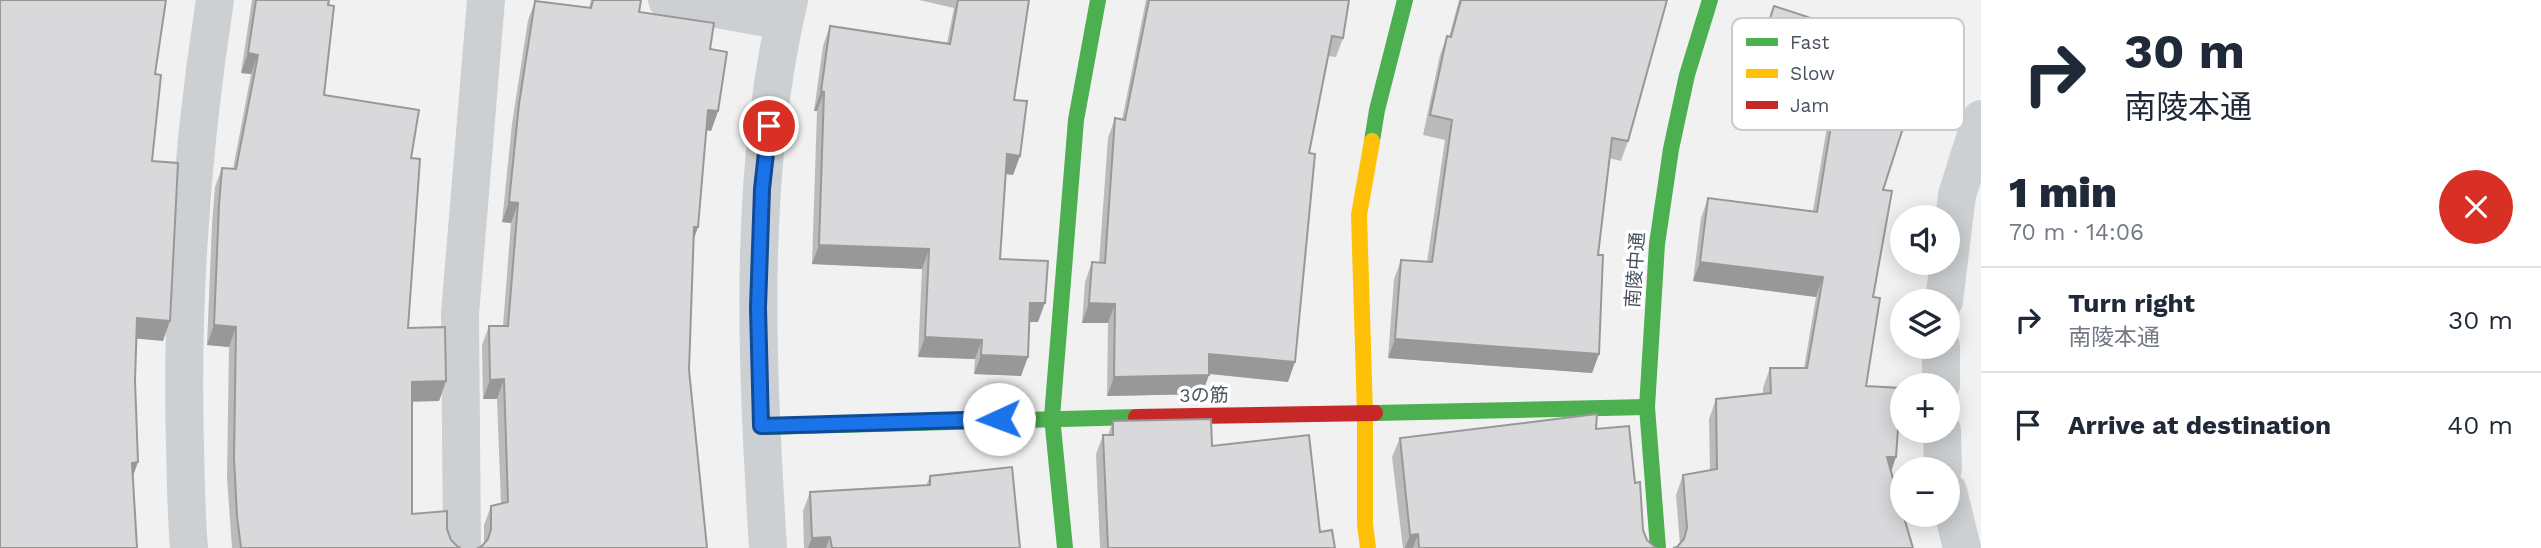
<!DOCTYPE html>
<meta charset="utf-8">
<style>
:root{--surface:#fff;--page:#f2f2f3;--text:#1f2937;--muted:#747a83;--line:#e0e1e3}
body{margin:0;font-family:"Work Sans","Noto Sans JP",sans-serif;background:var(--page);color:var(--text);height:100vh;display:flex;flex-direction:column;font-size:26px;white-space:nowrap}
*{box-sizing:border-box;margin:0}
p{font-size:23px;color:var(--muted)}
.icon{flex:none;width:38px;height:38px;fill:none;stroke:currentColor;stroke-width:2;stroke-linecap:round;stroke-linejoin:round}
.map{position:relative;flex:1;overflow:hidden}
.details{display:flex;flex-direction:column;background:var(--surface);width:560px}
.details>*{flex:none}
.guide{background:#fff;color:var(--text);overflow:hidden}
.buttons{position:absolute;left:1890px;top:205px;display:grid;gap:14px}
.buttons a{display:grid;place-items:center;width:70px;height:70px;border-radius:50%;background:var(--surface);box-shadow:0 4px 18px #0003;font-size:35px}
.pin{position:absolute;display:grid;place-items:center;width:60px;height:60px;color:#fff;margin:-30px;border:4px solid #fff;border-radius:50%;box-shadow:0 2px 7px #0007}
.me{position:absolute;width:77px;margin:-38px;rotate:268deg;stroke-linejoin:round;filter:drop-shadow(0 0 5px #0008)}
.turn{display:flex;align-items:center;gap:24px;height:147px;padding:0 28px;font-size:32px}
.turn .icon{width:91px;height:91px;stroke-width:2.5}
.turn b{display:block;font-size:49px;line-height:60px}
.round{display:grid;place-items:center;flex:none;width:74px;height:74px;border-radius:37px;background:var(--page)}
.overview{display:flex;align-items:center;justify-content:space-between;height:119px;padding:0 28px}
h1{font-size:42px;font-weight:800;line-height:52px}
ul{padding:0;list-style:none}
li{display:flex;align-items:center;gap:21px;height:105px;padding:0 28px;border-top:2px solid var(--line)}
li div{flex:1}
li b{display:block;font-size:26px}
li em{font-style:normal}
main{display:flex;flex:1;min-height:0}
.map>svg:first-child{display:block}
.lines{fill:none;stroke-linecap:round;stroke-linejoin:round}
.street{stroke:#cdd0d2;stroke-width:38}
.fast{stroke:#4caf50;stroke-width:16}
.slow{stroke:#ffc107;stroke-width:16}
.jam{stroke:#c62828;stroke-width:16}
.wall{fill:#bbbbbc}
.shaded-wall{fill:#989899}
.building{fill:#d9d9db;stroke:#989899;stroke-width:2}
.route-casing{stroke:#114b97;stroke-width:18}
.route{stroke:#1a73e8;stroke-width:12}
.labels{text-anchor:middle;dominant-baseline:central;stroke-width:7;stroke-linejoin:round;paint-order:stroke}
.street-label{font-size:19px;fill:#48525e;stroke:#fff}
.key{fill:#fff;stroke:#c8cbcf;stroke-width:2}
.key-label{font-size:19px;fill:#48525e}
</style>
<main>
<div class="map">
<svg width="1981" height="548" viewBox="0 0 1981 548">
<rect width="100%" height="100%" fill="#f2f1f1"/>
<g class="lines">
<!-- street -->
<g class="street">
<polyline points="667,0 784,21"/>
<polyline points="1944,301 1957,195 1981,119"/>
<polyline points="1941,346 1941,385"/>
<polyline points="1942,430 1943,469"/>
<polyline points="1948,491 1962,548"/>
<path d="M189 548C186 514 186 480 185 447 181 298 192 147 215 0"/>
<polyline points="462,548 460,314 486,0"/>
<path d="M768 548C757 366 747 179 789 0"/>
</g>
<!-- fast -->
<g class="fast">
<polyline points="1372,141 1377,110 1405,0"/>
<polyline points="1375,413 1647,407"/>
<polyline points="761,427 1136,417"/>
<polyline points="1065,548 1052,417 1076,120 1098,0"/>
<polyline points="1658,548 1647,407 1657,244 1671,149 1687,75 1710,0"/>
</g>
<!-- slow -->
<polyline class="slow" points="1368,548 1365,524 1365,414 1359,215 1372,141"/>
<!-- jam -->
<polyline class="jam" points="1136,417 1375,413"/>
</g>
<!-- wall -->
<g class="wall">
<polygon points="252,0 329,0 324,95 411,158 408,328 446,381 439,401 412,401 412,514 447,529 451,540 458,547 461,548 232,548 227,477 229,347 207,345 212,224 215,187 222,168 233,169 251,74 241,73"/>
<polygon points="591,0 641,0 639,12 710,49 718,111 711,131 706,130 698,227 694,239 689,370 481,547 484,544 484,525 491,506 501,504 497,399 483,399 482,345 489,326 503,326 511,223 502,222 512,124 528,20 535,1 589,8"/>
<polygon points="919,0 1029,0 1014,100 1020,156 1013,175 1005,174 1000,259 1038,322 1029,322 1021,376 974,374 975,359 918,357 922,269 812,264 817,111 814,111 823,46 830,26 947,43 954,8"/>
<polygon points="1146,0 1349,0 1343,38 1336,57 1328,56 1309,153 1288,382 1209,374 1202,394 1107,396 1108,323 1082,323 1085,282 1092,262 1099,263 1108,138 1115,118 1122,120"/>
<polygon points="1459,0 1667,0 1628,141 1621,161 1609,158 1598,255 1599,354 1592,373 1388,358 1394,279 1401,260 1427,262 1445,140 1423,135 1440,55 1447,36 1449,37"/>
<polygon points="1774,6 1836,35 1823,107 1816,126 1738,102 1760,36 1763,37"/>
<polygon points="1840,70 1883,190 1866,386 1896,457 1891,472 1677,547 1680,544 1676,495 1683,475 1710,471 1709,419 1716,399 1763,394 1763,388 1770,368 1804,368 1816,297 1693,281 1701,218 1708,198 1813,211 1833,90"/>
<polygon points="1113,421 1212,446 1320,532 1335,548 1100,548 1096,454 1103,435 1108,435"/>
<polygon points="1596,429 1635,483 1643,530 1647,540 1656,548 1403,548 1392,457 1400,438"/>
<polygon points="930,476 1020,548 804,548 803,511 810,492 926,486"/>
</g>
<!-- shaded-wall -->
<g class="shaded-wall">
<polygon points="248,53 258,55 251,74 241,73"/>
<polygon points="821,91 824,92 817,111 814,111"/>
<polygon points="708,110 718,111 711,131 701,129"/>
<polygon points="1007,154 1020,156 1013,175 1000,173"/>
<polygon points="509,202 518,203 511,223 502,222"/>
<polygon points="694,227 698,227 691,246"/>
<polygon points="819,245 929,249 922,269 812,264"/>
<polygon points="1700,262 1823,277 1816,297 1693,281"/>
<polygon points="1030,303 1045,303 1038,322 1023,322"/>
<polygon points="1089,303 1115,304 1108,323 1082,323"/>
<polygon points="137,318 170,321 163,341 130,338"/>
<polygon points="214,325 236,327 229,347 207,345"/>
<polygon points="925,337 982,340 975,359 918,357"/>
<polygon points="1395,339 1599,354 1592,373 1388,358"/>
<polygon points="1209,354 1295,362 1288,382 1202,373"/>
<polygon points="981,355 1028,357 1021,376 974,374"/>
<polygon points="1209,375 1202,394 1107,396 1114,377"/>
<polygon points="504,379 497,399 483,399 490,380"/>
<polygon points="446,381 439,401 405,402 412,382"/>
<polygon points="1887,457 1896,457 1889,477"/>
<polygon points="138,462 131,482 132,463"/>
<polygon points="1418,534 1413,548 1405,548 1410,535"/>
<polygon points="830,537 826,548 808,548 812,538"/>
</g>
<!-- building -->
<g class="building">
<polygon points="0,0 166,0 155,74 161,75 152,161 178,163 170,321 137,318 135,381 138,462 132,463 137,548 0,548"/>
<polygon points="256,0 329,0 328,5 334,6 324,95 419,110 411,158 420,159 408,328 445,327 446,381 412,382 412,514 447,511 447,529 451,540 458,547 461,548 241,548 237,516 234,458 236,327 214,325 219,205 222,168 236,169 258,55 248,53"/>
<polygon points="593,0 641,0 639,12 714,23 710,49 727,52 718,111 708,110 698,227 694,227 689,370 707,548 477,548 481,547 488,539 491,529 491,506 508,502 504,379 490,380 489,326 508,326 518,203 509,202 519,104 535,1 591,8"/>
<polygon points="958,0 1029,0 1014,100 1027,101 1020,156 1007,154 1000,259 1048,261 1045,303 1030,303 1028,357 981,355 982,340 925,337 929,249 819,245 824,92 821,91 830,26 950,44"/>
<polygon points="1149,0 1349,0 1343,38 1332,36 1309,153 1315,154 1295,362 1209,354 1209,375 1114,377 1115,304 1089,303 1092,262 1105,263 1115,118 1125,120"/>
<polygon points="1461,0 1667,0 1628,141 1612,138 1598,255 1603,255 1599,354 1395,339 1401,260 1432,262 1452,120 1430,115 1447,36 1451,37"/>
<polygon points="1774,6 1838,27 1836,35 1846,38 1823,107 1745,82 1760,36 1764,37"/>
<polygon points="1840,70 1914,94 1883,190 1892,191 1873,297 1880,298 1866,386 1901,388 1896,457 1887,457 1902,511 1902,514 1903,514 1913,548 1673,548 1677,547 1684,539 1687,528 1683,475 1717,469 1716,399 1771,393 1770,368 1807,368 1823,277 1700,262 1708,198 1817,212"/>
<polygon points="1597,414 1596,429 1629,426 1635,483 1640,482 1643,530 1647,540 1656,548 1419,548 1418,534 1410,535 1400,438"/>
<polygon points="1211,419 1212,446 1309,435 1320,532 1332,530 1335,548 1108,548 1103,435 1113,435 1113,421"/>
<polygon points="1012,467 1020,548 832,548 830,537 812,538 810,492 930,485 930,476"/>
</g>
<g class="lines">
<defs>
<polyline id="route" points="769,126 762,189 758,308 761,426 999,419"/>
</defs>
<!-- route casing -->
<use href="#route" class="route-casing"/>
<!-- route -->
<use href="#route" class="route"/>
</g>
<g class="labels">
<!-- street labels -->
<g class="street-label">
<text transform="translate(1635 270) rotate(-86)">南陵中通</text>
<text transform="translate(1204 395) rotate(-1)">3の筋</text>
</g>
</g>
<!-- legend -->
<rect x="1732" y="18" width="232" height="112" rx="10" class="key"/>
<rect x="1746" y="38" width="32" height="8" fill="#4caf50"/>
<rect x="1746" y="69" width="32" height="9" fill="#ffc107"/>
<rect x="1746" y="101" width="32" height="8" fill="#c62828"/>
<g class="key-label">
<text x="1790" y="49">Fast</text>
<text x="1790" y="80">Slow</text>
<text x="1790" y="112">Jam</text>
</g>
</svg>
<div class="buttons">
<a><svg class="icon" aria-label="sound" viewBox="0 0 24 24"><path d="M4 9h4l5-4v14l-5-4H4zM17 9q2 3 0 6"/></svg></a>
<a><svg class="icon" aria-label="layers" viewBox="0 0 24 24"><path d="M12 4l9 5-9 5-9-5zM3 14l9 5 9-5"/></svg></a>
<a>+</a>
<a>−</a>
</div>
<div class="pin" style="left:769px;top:126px;background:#d93025"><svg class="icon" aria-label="arrive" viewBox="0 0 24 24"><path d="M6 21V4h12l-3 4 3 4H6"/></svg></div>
<svg class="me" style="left:999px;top:419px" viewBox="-20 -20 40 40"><circle r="19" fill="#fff"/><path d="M0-13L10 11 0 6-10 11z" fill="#1a73e8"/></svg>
</div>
<section class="details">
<div class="guide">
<div class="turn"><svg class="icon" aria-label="right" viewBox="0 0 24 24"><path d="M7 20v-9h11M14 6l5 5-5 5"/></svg><div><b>30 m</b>南陵本通</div></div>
</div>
<div class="overview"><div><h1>1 min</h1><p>70 m · 14:06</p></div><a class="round" style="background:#d93025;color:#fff"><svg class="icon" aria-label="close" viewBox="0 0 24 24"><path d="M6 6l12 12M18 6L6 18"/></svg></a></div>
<ul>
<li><svg class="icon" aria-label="right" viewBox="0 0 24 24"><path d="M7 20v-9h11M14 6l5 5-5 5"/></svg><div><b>Turn right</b><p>南陵本通</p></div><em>30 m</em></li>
<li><svg class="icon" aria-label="arrive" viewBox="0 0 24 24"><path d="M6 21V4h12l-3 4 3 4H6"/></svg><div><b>Arrive at destination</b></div><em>40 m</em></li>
</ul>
</section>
</main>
